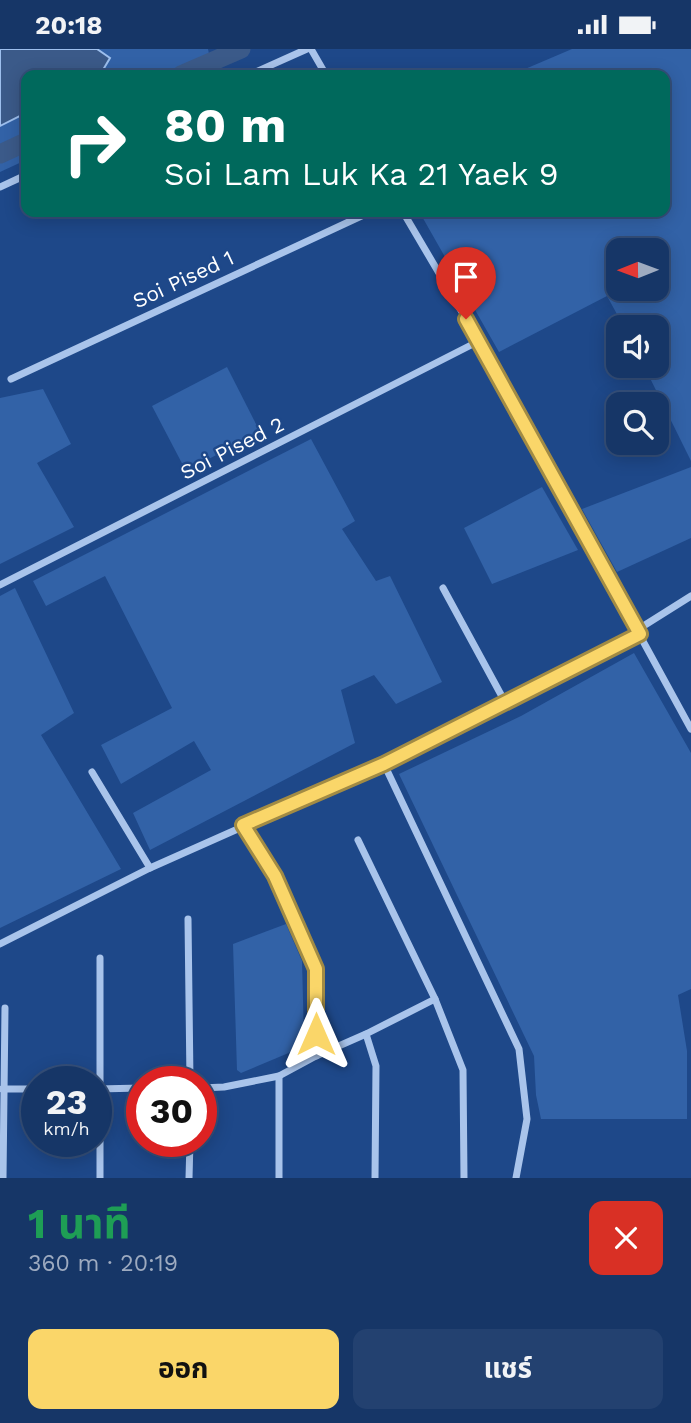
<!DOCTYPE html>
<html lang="th">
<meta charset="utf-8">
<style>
:root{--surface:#163667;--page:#234170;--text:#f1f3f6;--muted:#9eabc0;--line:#35507b;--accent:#fad669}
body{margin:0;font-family:"Work Sans","Noto Sans Thai",sans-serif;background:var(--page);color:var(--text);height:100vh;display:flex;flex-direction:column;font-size:26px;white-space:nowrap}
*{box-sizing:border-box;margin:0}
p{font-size:23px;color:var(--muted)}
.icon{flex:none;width:38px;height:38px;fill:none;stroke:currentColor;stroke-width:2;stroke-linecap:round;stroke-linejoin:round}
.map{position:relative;height:1129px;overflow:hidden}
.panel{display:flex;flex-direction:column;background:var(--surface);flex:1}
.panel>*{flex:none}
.top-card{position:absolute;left:21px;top:21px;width:649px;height:147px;border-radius:14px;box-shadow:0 4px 18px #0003,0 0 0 2px var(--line);background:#00695c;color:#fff;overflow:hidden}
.needle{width:46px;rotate:269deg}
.tools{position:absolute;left:606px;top:189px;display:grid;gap:14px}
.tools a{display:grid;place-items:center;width:63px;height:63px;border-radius:14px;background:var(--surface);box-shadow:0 4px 18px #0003,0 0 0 2px var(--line);font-size:35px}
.speed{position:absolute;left:21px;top:1017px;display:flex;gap:14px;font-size:35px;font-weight:700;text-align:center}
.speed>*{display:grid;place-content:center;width:91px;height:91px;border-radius:50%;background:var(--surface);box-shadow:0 4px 18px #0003,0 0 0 2px var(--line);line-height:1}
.speed small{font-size:18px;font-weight:400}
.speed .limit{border:10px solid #d22;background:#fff;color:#111}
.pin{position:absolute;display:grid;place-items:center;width:60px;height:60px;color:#fff;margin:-72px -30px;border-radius:50% 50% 50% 0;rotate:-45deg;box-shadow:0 0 7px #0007}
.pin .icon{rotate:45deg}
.me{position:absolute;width:77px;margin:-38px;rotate:0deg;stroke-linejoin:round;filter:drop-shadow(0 0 5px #0008)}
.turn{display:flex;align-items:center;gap:24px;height:147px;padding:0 28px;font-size:32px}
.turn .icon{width:91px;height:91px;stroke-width:2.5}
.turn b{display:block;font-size:49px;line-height:60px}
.round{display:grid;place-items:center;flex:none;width:74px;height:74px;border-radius:14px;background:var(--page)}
.overview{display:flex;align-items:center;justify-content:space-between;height:119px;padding:0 28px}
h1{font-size:42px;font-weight:700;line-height:52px;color:#1e9e55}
.action{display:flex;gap:14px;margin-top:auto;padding:14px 28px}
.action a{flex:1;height:80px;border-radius:14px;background:var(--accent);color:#111;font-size:28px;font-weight:700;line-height:80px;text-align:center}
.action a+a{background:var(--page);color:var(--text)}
.status{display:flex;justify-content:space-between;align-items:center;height:49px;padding:0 35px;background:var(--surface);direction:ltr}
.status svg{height:19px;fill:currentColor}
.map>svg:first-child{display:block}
.green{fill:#3262a7;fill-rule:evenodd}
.water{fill:#3b5a89;stroke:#9dbfed;stroke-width:2}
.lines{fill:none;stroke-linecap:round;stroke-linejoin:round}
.canal{stroke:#3b5a89;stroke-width:19}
.minor{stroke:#a9c4eb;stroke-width:7}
.route-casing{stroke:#a28b44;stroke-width:18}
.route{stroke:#fad669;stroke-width:12}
.labels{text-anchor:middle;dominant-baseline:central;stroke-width:5;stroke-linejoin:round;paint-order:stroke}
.street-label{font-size:21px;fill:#fff;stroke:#1e4889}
</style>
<div class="status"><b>20:18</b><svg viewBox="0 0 49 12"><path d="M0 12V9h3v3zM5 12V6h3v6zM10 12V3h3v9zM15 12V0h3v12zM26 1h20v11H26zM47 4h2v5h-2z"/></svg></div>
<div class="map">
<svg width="691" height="1129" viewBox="0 0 691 1129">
<rect width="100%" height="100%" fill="#1e4889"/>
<!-- green -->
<g class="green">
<polygon points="97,0 208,0 209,5 161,26 100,26 109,9"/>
<path d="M572 0H691V412L644 317H656V278H624L607 247 499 303 420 164 665 163V26H511ZM656 201V240H618V201Z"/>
<polygon points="26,64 26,111 0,123 0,77"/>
<polygon points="227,318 260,383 186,422 152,357"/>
<polygon points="43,340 71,395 37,414 74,478 0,515 0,349"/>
<polygon points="311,390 355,472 342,480 376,532 390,527 442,633 396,655 374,626 341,641 355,694 150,801 133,764 211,721 194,692 121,735 101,696 172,659 105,527 46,557 33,532"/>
<polygon points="691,418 691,489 617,523 582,460"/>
<polygon points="542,438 578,501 492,535 464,479"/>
<polygon points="15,539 74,664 41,686 121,820 0,879 0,547"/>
<polygon points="634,604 691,704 691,940 678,946 687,1002 687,1070 541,1070 536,1046 534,1007 399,725 521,667"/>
<polygon points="286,875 302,912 304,990 291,1003 241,1024 237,1021 233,895"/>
</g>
<!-- water -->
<polygon class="water" points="0,0 97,0 110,9 100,26 26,26 26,64 0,77"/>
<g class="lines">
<!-- canal -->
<g class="canal">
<polyline points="181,26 241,0"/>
<polyline points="0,105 26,93"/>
</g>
<!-- minor -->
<g class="minor">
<polyline points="311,0 326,26"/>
<polyline points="249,26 307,0"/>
<polyline points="0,138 26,126"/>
<polyline points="403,163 479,292 691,680"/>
<polyline points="11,330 370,163"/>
<polyline points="0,536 479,292"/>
<polyline points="443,539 505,653"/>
<polyline points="637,581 691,547"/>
<polyline points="384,715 519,1000 527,1070 516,1129"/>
<polyline points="92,723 150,819"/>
<polyline points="243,777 275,827 316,920 316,1007"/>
<polyline points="358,791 435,950 463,1021 464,1129"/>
<polyline points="188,870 190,1032"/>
<polyline points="0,895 150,819 384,715 640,585"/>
<polyline points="366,985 376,1017 375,1129"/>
<polyline points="279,1027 279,1129"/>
<polyline points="201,1039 224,1038 279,1027 316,1007 366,985 435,950"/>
<polyline points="2,1040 37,1040"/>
<polyline points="97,1040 142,1039"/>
<polyline points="3,1129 5,959"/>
<polyline points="100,1129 100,909"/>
<polyline points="189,1129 190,1092"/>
</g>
</g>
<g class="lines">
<defs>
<polyline id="route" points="316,985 316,920 275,827 243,776 384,715 640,585 466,270"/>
</defs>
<!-- route casing -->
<use href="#route" class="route-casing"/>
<!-- route -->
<use href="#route" class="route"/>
</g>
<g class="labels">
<!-- street labels -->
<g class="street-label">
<text transform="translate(183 230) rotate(-25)">Soi Pised 1</text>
<text transform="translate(232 399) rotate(-27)">Soi Pised 2</text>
</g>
</g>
</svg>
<div class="tools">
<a><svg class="needle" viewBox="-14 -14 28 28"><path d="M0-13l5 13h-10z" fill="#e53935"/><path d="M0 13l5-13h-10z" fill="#9eabc0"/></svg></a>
<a><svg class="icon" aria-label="sound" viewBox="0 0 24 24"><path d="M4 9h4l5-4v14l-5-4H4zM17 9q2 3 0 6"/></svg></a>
<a><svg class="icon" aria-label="search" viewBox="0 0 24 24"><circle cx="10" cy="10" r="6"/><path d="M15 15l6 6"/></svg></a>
</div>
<div class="speed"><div>23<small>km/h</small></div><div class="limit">30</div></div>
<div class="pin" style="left:466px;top:270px;background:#d93025"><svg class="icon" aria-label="arrive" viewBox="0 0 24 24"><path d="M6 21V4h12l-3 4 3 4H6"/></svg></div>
<svg class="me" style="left:316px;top:985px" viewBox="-20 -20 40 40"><path d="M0-17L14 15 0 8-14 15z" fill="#fad669" stroke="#fff" stroke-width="4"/></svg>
<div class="top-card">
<div class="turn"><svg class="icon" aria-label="right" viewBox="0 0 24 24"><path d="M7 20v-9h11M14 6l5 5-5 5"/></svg><div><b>80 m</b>Soi Lam Luk Ka 21 Yaek 9</div></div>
</div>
</div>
<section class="panel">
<div class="overview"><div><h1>1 นาที</h1><p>360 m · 20:19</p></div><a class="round" style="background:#d93025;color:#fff"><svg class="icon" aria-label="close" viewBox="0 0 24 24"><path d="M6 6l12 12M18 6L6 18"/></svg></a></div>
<div class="action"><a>ออก</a><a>แชร์</a></div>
</section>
